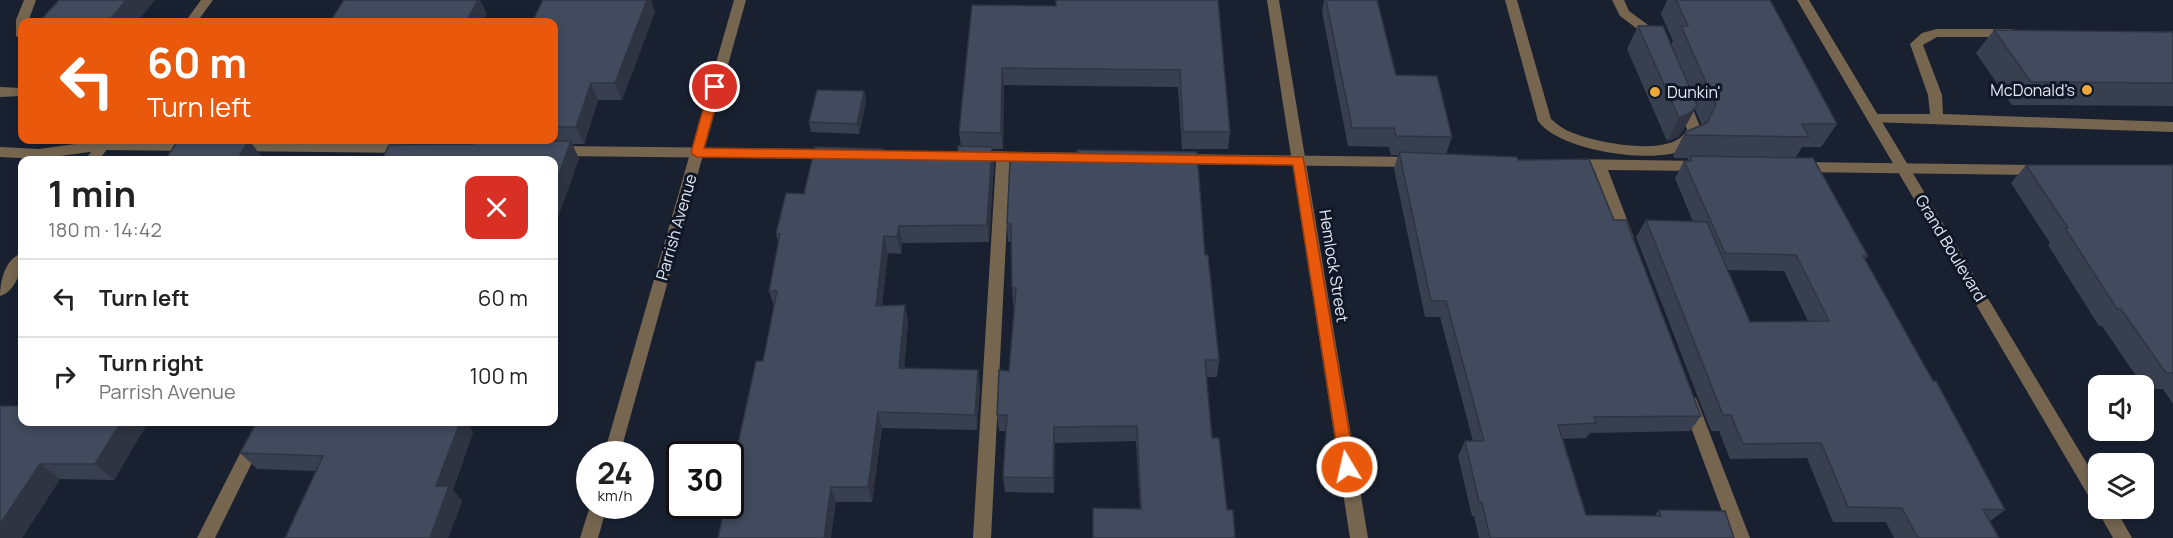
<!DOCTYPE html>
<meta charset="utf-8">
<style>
:root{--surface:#fff;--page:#f2f2f2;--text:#222;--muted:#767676;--line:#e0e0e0}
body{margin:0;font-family:Manrope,sans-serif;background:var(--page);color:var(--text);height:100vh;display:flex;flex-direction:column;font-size:22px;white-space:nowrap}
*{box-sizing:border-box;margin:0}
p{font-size:20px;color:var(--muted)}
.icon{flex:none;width:33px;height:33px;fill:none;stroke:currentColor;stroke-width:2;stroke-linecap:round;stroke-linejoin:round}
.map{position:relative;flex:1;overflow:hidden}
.details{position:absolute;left:18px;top:156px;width:540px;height:270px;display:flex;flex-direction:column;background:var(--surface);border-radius:12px;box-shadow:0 3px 9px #0003}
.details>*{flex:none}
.guide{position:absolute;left:18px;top:18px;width:540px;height:126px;border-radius:12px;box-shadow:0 3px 9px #0003;background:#ea580c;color:#fff;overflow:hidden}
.buttons{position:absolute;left:2088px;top:375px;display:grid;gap:12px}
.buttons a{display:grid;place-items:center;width:66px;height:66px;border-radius:12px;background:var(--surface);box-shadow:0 3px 9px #0003;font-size:30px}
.speed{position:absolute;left:576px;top:441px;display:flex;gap:12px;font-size:30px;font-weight:700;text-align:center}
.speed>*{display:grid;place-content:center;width:78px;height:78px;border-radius:50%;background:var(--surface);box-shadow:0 3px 9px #0003;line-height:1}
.speed small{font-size:15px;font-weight:400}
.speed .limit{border:3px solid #111;border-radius:9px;background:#fff;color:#111}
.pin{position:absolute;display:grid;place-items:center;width:51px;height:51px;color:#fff;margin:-26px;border:3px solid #fff;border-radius:50%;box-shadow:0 2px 6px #0007}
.me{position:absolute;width:66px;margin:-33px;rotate:351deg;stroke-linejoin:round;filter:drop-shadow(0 0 4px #0008)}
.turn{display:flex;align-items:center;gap:21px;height:126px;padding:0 30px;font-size:27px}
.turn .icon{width:78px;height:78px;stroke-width:2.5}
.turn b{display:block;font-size:42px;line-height:51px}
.round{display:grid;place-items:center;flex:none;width:63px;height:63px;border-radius:12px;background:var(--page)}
.headline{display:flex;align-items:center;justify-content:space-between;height:102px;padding:0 30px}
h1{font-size:36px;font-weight:700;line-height:45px}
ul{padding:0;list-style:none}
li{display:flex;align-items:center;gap:18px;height:78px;padding:0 30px;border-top:2px solid var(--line)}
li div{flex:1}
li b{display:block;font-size:22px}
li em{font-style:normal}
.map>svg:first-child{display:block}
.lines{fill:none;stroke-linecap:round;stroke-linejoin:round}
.lane{fill:#766650;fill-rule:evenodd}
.street{fill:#766650;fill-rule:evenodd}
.wall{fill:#384050;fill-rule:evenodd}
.shaded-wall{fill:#2e3441}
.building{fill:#414b5d;stroke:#2e3441;stroke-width:1.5}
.route{fill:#ea580c;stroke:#983908;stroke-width:1.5}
.poi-dot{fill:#eba93a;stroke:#101727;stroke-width:2}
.labels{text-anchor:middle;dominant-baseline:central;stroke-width:6;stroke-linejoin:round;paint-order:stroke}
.poi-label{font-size:16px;fill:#e2e8f3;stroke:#101727;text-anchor:end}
.street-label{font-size:16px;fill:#e2e8f3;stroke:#101727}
</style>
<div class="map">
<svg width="2173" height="538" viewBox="0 0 2173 538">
<rect width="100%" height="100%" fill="#192131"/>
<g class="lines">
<!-- lane -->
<g class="lane">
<polygon points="24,0 36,0 28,22 22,22 22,40 16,36 16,20"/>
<path d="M1505 0H1517L1551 119C1556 123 1560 127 1566 130 1590 142 1675 160 1687 129L1676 102 1683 97 1690 102 1701 129C1698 136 1695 144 1688 148 1657 166 1559 151 1538 121Z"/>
<polygon points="1612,0 1624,0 1629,11 1659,33 1659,39 1651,39 1620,16"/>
<polygon points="1937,29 2012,29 2018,33 2012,37 1937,37 1923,45 1942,95 1943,114 2173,122 2173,132 1869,122 1867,119 1874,114 1930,114 1928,95 1910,44 1922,33"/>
<polygon points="0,87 22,88 22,96 0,97"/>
<polygon points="104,140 194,141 201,146 194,151 104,150 39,159 0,157 0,147 39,149"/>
<polygon points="236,141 407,143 414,148 407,153 236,151 229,146"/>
<polygon points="557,146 833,149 840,154 833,159 557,156 550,151"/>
<polygon points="974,151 1097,153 1104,158 1097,163 1010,162 991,538 973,538 996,161 969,160 967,156 969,152"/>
<polygon points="1178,154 1415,157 1422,162 1415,167 1178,164 1171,159"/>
<polygon points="1571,159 1700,161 1707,166 1700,171 1608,170 1634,238 1627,244 1620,238 1594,169 1566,168 1564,164"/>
<polygon points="1799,162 2042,165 2049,170 2042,175 1799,172 1792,167"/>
<polygon points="1690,396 1696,398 1698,403 1750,538 1732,538 1682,403 1684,398"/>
<polygon points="256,422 272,422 215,538 197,538"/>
</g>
<!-- street -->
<g class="street">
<polygon points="201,0 213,0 197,22 185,22"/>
<polygon points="734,0 746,0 620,454 604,454"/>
<polygon points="1267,0 1279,0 1368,538 1350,538"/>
<polygon points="1797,0 1809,0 2098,482 2098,508 2115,508 2132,538 2113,538 2096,508 2098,505 2092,502"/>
<polygon points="100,140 114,140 99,160 85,160"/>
<path d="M22 253C23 268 16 291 0 296 0 281 5 259 22 253Z"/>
<polygon points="590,506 607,506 598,538 580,538"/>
</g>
</g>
<!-- wall -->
<g class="wall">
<polygon points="543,0 651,0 655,12 622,100 598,100 584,144 572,144 579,159 474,144 491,140 554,140 554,22"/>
<polygon points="1218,0 1230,132 1228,149 1182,149 1178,87 1004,85 1003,149 992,149 994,164 989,242 902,243 901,254 888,253 882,305 905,305 908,322 904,368 980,386 977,430 882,428 872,502 836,502 763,361 774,306 769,291 778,242 776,234 804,194 883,149 884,152 958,153 961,146 959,132 972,5 1056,6"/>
<polygon points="1324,0 1377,0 1396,75 1452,137 1446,154 1518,160 1614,220 1701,416 1690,431 1590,433 1586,438 1563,439 1586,515 1654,516 1659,510 1734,538 1479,538 1474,516 1472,516 1458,456 1465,441 1473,441 1440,317 1425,317 1394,169 1398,155 1391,155 1389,147 1348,146 1322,12"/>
<path d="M1667 0H1770L1837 124 1821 147H1802L1796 157 1868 256 1865 259 2005 510 1989 522 1999 538H1894L1886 522H1833L1807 458 1730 459 1719 431H1711L1636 237 1646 220 1693 222 1675 178 1684 161H1687L1688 158H1674L1673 156 1685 132 1702 125 1695 109 1684 129 1678 137 1667 141 1627 49 1638 26 1671 45 1673 41 1661 14ZM1727 270 1784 271 1808 321 1750 322Z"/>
<polygon points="1994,30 2173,32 2173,106 2012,105 1976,53"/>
<polygon points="864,91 866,101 859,134 811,132 809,122"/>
<polygon points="1010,161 1205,255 1219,360 1217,377 1206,377 1212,438 1227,510 1140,509 1136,441 1055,443 1054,493 1005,492 1003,477 1006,431 999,431 997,415 1009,371 1014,305 1013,305 1012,288 1011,242 1008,242 1007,224"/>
<polygon points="2026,165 2173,165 2173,404 2163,389 2145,389 2102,326 2099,326 2048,245 2050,243 2011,183"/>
<polygon points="20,406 147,424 114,480 60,479 22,538 0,538"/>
<polygon points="178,422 225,422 223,424 182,424"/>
<polygon points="470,427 473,432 453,490 462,501 448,538 285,538 316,471 257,469 240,453"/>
</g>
<!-- shaded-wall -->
<g class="shaded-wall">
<polygon points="126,0 155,0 137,22 108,22"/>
<polygon points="478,0 480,0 487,14 482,22 466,22"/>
<polygon points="647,0 651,0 655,12 622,100 615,83"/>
<polygon points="1002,68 1004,85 1003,149 1001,133"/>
<polygon points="591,83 598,100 584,144 576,127"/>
<polygon points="864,91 866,101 859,134 857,124"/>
<polygon points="1697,105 1684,129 1678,137 1667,141 1679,118"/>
<polygon points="249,140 262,157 260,160 237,160"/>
<polygon points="571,141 579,159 554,229 554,188"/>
<polygon points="992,147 994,164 989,242 987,225"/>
<polygon points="899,226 902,243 901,254 897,237"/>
<polygon points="884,236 888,253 880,322 876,306"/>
<polygon points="905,305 908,322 903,384 899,368"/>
<polygon points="978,370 980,386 977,430 975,415"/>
<polygon points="878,412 882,428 872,502 868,487"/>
<polygon points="121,422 145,422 147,424 114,480 95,464"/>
<polygon points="460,422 472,422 470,427 473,432 453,490 462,501 448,538 430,538 436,486"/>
<polygon points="1054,427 1055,443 1054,493 1053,478"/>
<polygon points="40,464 60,479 22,538 0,538 0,524"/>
<polygon points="831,487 836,502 831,538 824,538"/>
</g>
<!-- building -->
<g class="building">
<polygon points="59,0 126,0 108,22 39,22"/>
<polygon points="344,0 478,0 466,22 330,22"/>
<polygon points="543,0 647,0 615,83 591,83 576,127 554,127 554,22 532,22"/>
<polygon points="1056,0 1218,0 1230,132 1183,132 1180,70 1002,68 1001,133 959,132 972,5 1056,6"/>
<polygon points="1326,0 1377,0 1396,75 1437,76 1452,137 1396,136 1394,128 1352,128"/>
<polygon points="1676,0 1770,0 1837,124 1802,124 1809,137 1686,135 1685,132 1707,123 1716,105 1681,26 1688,26"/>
<polygon points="1638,26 1663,26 1697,105 1690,113 1679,118"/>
<polygon points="1994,30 2173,32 2173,83 2031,82"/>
<polygon points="817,90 864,91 857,124 809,122"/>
<polygon points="178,140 249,140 237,160 165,160"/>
<polygon points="476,140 571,141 554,188 554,160 382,160 389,145 474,144"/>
<polygon points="958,146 992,147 987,225 899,226 897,237 884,236 876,306 905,305 899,368 978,370 975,415 878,412 868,487 831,487 824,538 718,538 725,506 730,506 730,481 756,361 763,361 777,291 769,291 780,234 776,234 786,193 804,194 815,147 883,149 883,152 958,153"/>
<polygon points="1077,150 1197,152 1205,255 1208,255 1219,360 1205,360 1212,438 1219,438 1227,510 1233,510 1235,538 1093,538 1093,508 1141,509 1137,426 1054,427 1053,478 1003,477 1007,415 997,415 999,370 1009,371 1016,288 1012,288 1011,224 1007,224 1010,161 1077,160"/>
<polygon points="1399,152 1517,157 1518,160 1589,159 1614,220 1626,220 1701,416 1594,417 1596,423 1558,425 1586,515 1661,516 1659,510 1725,511 1734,538 1490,538 1482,502 1479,502 1465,441 1484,441 1446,301 1431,301"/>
<polygon points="1690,156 1813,158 1868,256 1863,256 1933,381 1936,381 2005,510 1983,509 1999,538 1918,538 1902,508 1848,507 1821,443 1743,444 1731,415 1723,415 1646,220 1707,222 1750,322 1829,321 1796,255 1725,253 1684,161 1692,161"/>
<polygon points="2026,165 2173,165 2173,373 2166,373 2121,309 2117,309 2065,228 2068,228"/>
<polygon points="22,403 22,422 121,422 95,464 40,464 0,524 0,406 20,406"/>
<polygon points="257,422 460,422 436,486 449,486 430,538 285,538 323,456 240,453"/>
</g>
<!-- route -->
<polygon class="route" points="715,83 721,87 704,148 1303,157 1355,467 1353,472 1347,474 1342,472 1340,467 1293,165 697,157 691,153 709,87"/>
<!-- markers -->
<g class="poi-dot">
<circle cx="2087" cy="90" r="6"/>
<circle cx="1655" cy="92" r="6"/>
</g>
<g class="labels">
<!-- poi labels -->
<g class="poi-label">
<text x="2075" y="90">McDonald's</text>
<text x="1667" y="92" text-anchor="start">Dunkin'</text>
</g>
<!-- street labels -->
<g class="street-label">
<text transform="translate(676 227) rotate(-74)">Parrish Avenue</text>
<text transform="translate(1951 248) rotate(59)">Grand Boulevard</text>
<text transform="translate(1334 266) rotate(81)">Hemlock Street</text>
</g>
</g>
</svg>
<div class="buttons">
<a><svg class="icon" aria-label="sound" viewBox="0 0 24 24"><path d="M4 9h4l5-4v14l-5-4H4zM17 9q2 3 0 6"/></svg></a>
<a><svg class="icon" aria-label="layers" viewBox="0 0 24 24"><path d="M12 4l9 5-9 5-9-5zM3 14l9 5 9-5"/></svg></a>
</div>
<div class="speed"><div>24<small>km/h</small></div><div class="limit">30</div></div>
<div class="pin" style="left:715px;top:87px;background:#d93025"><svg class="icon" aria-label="arrive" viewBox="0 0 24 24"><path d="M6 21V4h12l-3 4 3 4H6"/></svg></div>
<svg class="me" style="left:1347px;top:467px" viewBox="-20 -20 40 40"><circle r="17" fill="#ea580c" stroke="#fff" stroke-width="3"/><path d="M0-11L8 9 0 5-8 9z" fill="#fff"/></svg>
<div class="guide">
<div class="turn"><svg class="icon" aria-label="left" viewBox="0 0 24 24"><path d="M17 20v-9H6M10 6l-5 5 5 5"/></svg><div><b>60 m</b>Turn left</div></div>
</div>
<section class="details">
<div class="headline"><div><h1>1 min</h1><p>180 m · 14:42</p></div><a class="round" style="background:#d93025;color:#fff"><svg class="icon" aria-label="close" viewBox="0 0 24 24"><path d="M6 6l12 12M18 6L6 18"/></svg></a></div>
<ul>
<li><svg class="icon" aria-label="left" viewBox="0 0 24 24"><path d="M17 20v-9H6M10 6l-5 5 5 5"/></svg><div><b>Turn left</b></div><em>60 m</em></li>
<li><svg class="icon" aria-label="right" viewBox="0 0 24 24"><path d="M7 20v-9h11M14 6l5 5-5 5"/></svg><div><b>Turn right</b><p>Parrish Avenue</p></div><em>100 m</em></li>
</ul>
</section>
</div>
